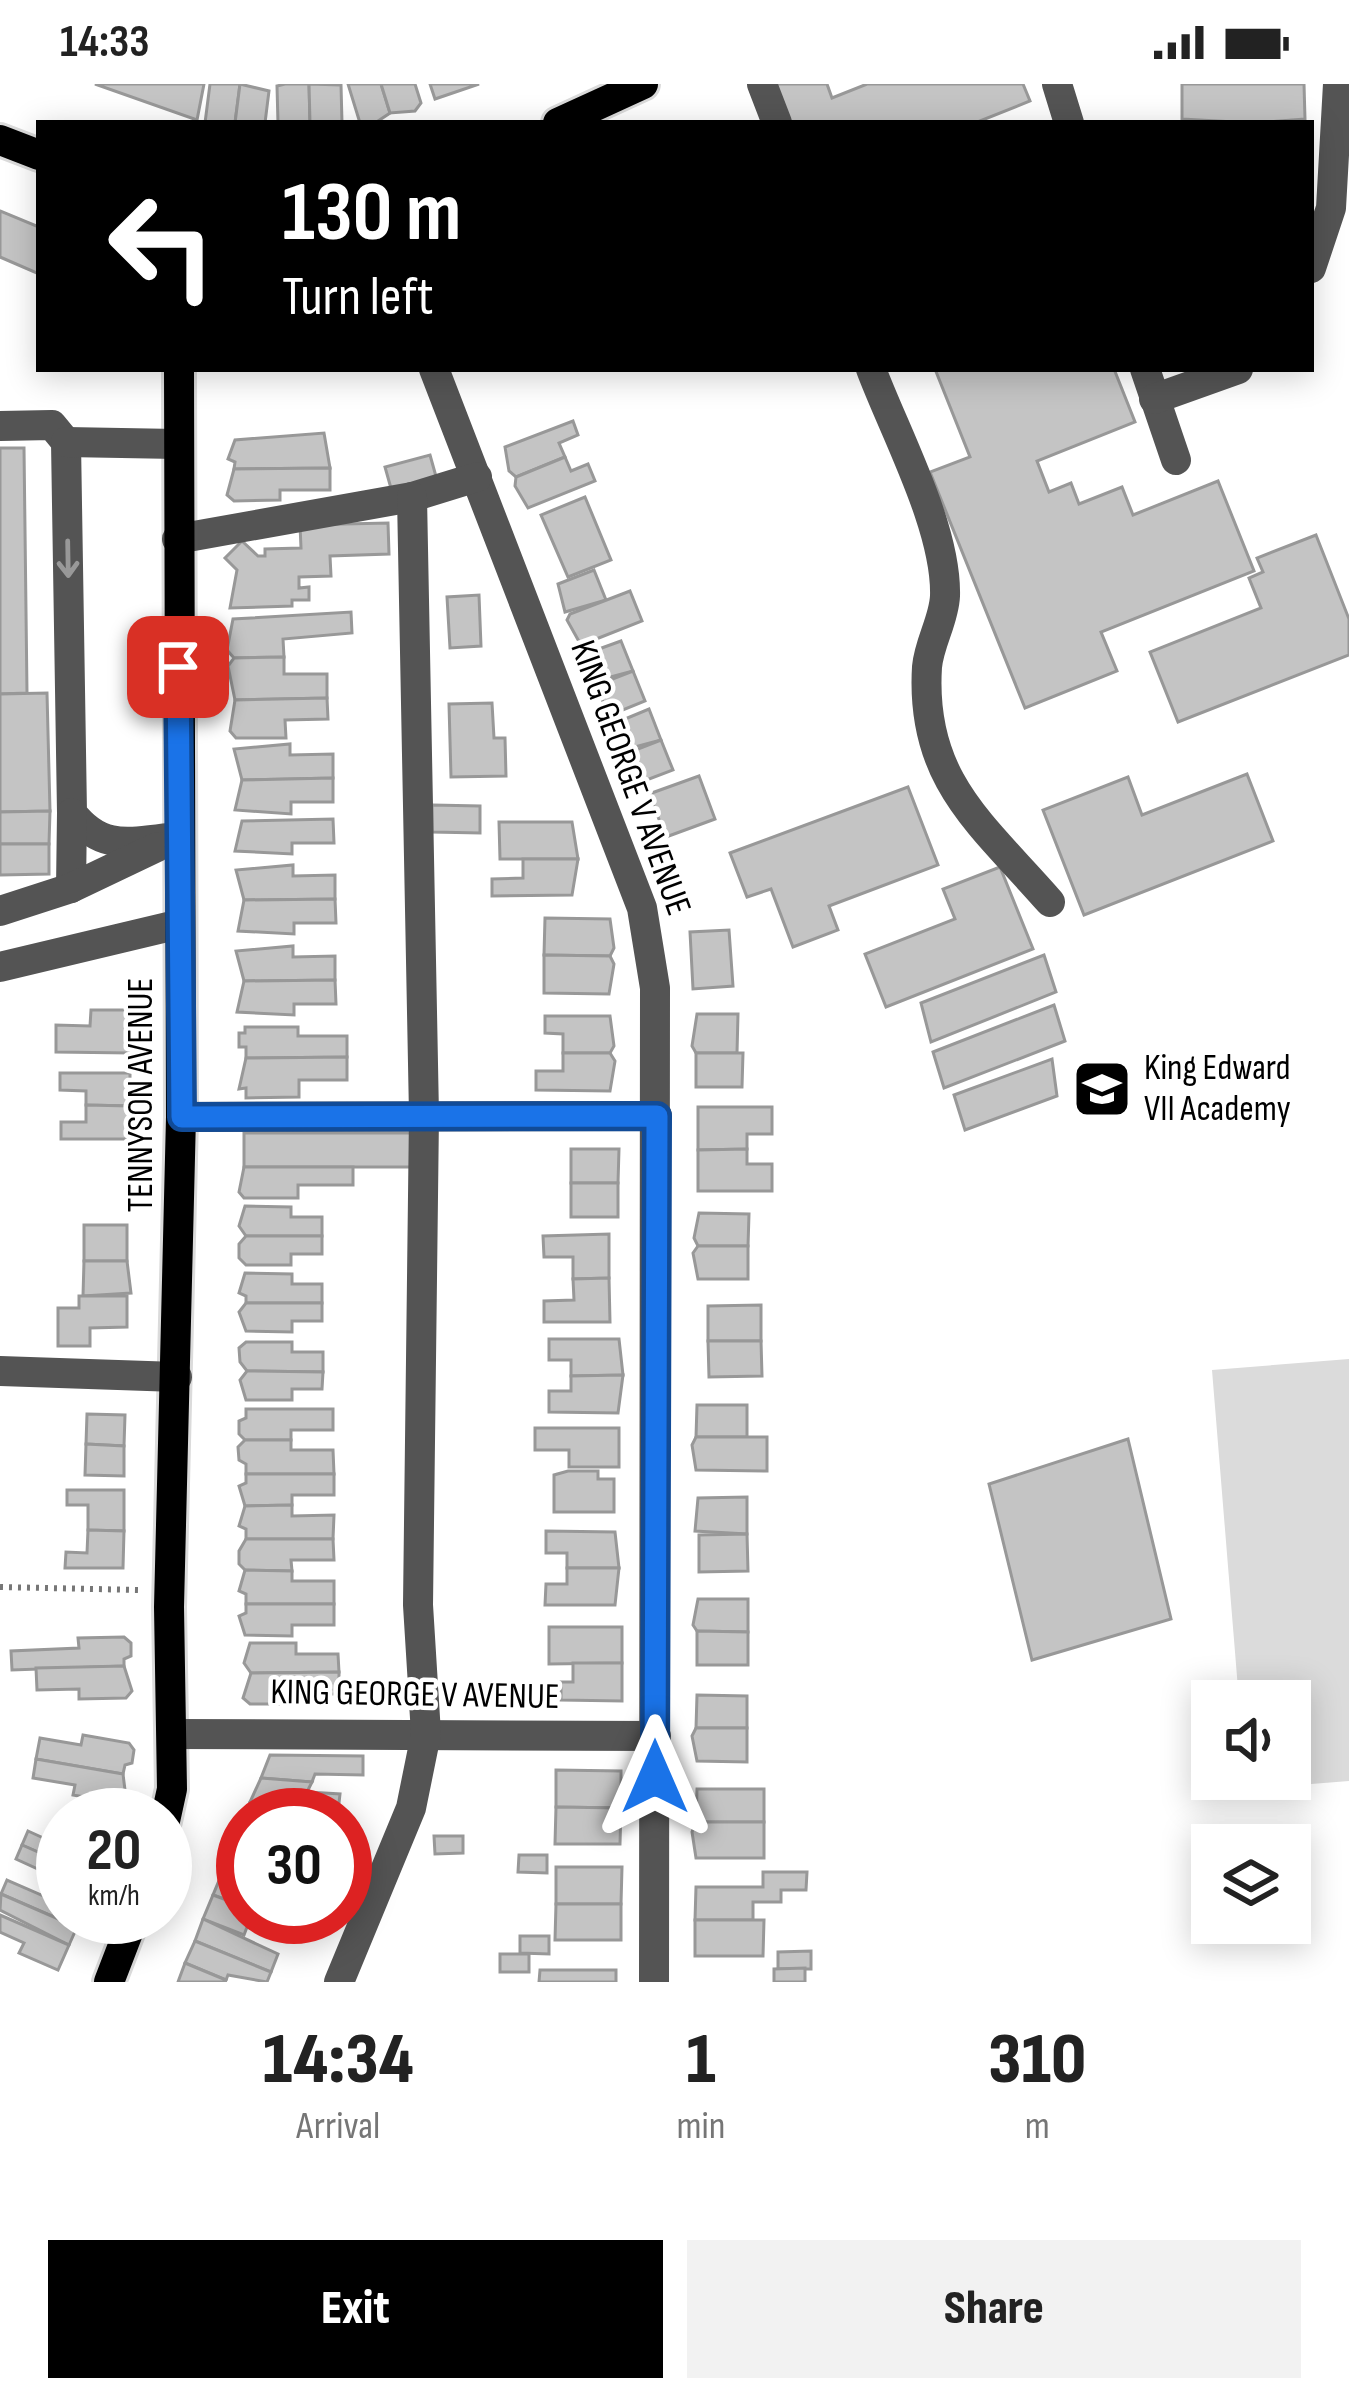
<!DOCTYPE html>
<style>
:root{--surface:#fff;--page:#f2f2f2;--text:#222;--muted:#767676;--accent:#000}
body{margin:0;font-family:"Sofia Sans Condensed",sans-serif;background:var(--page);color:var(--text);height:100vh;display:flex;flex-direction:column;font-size:45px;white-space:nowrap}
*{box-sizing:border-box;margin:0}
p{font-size:39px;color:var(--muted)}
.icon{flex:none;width:66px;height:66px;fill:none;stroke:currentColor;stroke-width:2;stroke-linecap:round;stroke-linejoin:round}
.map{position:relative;height:1898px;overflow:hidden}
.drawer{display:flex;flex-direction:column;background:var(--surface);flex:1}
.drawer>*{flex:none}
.top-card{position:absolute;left:36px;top:36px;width:1278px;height:252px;border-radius:0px;box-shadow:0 6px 30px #0003;background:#000;color:#fff;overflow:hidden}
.buttons{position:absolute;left:1191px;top:1596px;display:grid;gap:24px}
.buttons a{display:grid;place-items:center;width:120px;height:120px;border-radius:0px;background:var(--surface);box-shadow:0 6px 30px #0003;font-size:60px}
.speed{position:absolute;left:36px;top:1704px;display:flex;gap:24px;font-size:60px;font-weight:700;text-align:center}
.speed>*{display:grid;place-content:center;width:156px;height:156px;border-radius:50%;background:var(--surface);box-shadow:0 6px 30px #0003;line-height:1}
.speed small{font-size:30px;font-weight:400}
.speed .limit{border:18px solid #d22;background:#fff;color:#111}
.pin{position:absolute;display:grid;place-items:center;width:102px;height:102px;color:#fff;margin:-51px;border-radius:24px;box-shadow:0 6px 18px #0006}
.me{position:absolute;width:132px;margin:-66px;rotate:0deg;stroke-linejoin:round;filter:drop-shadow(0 0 9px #0008)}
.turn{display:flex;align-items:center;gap:42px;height:252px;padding:0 48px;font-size:54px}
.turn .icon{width:156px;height:156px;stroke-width:2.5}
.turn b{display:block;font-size:84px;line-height:102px}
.eta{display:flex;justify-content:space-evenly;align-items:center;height:204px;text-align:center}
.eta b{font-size:72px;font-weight:800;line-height:84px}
.primary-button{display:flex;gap:24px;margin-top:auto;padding:24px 48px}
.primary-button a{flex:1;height:138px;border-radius:0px;background:var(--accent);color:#fff;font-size:48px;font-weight:800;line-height:138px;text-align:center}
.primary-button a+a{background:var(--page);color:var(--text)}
.status{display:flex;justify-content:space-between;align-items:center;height:84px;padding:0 60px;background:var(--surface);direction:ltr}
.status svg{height:33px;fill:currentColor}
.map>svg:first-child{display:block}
.green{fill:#dbdbdb}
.building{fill:#c4c4c4;stroke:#989898;stroke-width:3}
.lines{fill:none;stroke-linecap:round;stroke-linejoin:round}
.major-casing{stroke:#dbdbdb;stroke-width:36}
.path{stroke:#767676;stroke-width:6;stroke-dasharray:3 6;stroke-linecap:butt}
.minor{stroke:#545454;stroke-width:30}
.major{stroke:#000;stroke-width:30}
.oneway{stroke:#989898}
.route-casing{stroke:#114b97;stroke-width:30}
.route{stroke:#1a73e8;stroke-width:21}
.labels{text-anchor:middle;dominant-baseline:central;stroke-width:9;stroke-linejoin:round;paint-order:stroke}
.street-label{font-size:36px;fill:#000;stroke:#fff}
.poi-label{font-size:36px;fill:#000;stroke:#fff;text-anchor:start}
</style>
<div class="status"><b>14:33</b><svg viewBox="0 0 49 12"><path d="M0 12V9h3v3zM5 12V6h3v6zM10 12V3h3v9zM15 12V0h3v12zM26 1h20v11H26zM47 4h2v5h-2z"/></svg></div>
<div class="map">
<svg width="1349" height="1898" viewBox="0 0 1349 1898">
<rect width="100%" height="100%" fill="#fff"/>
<!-- green -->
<polygon class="green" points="1349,1275 1349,1697 1247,1705 1246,1695 1290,1695 1290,1617 1239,1617 1212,1286"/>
<!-- building -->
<g class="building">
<polygon points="95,0 204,0 197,36"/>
<polygon points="210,0 240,0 235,39 205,39"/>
<polygon points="240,0 269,7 265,39 235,39"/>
<polygon points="285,0 309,0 310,39 278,39 277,2"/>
<polygon points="309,0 341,1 342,39 310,39"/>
<polygon points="348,0 381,0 390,29 375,39 360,39"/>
<polygon points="381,0 415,0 421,19 415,27 390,29"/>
<polygon points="430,0 479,0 435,15"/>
<polygon points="768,0 827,0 832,14 867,0 1023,0 1030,17 975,39 783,39"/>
<polygon points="1182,0 1304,0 1305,35 1253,39 1182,35"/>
<polygon points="0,127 39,143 39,190 0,173"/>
<polygon points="935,285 1114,285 1135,338 1037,377 1049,408 1071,399 1079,420 1122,403 1133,431 1218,397 1254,487 1101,548 1117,587 1025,624 930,388 970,373"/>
<polygon points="573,337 578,351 559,359 565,373 516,393 509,387 505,363"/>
<polygon points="324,349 330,384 234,385 235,378 228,375 235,356"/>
<polygon points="0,364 24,364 27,609 0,610"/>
<polygon points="430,371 437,396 392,408 385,383"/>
<polygon points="565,373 571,387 588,380 595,397 528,424 515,402 516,393"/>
<polygon points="330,384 330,406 280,406 280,416 234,417 227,411 234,385"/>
<polygon points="585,413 611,476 568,493 541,431"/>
<polygon points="388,439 389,470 330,472 331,492 299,493 299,504 309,503 309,516 292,516 292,522 230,524 237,486 225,474 242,457 258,472 265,472 265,465 301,464 300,441"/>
<polygon points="1316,451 1349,535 1349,571 1178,638 1150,568 1261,524 1249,494 1263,488 1257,474"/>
<polygon points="594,486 606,516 565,528 558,500"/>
<polygon points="630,507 642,537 581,561 567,536 570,530"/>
<polygon points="479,511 481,562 450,564 447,513"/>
<polygon points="351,528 352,549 283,555 284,573 234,574 227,566 233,535"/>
<polygon points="621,557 633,587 592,598 585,570"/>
<polygon points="284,573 284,590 327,590 327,614 235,616 228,582 234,574"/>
<polygon points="633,587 645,617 608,632 597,601"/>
<polygon points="47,609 50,727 0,728 0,610"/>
<polygon points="327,614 328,635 285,636 286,654 236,654 230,647 235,616"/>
<polygon points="492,619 494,654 505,654 506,692 451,693 449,620"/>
<polygon points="649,625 661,656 620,667 613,640"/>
<polygon points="661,656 673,686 636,700 625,670"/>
<polygon points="290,660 290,671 333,670 333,694 242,696 234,665"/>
<polygon points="1247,690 1273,757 1084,831 1043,726 1128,693 1142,731"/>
<polygon points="699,692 715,735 666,753 649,710"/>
<polygon points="333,694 333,718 291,718 291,730 235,726 242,696"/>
<polygon points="908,703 938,781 829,822 838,846 793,863 771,805 747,813 730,769"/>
<polygon points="432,721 480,722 480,749 432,748"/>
<polygon points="50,727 49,760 0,760 0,728"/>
<polygon points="333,735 334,759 292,759 292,770 235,767 242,737"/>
<polygon points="499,738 572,738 578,775 500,775"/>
<polygon points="0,760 49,760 49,790 0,791"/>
<polygon points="523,775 578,775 572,811 492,812 492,795 523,794"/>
<polygon points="293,781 293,792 335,791 335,815 244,816 236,786"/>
<polygon points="1000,783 1033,865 886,923 865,870 955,835 943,805"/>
<polygon points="335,815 336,839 294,839 294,850 238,847 244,816"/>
<polygon points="545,834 610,835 614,864 610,872 544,871"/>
<polygon points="729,846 733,902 693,905 690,848"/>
<polygon points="293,862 293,873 335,872 335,896 244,897 236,867"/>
<polygon points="544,871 610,872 614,880 609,910 544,909"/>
<polygon points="1044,871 1056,908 931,958 921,919"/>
<polygon points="335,896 336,920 294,920 294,931 237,928 244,897"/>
<polygon points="1054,921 1065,957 944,1004 933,968"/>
<polygon points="91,926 131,926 130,969 56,968 56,941 90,942"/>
<polygon points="697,930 738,930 737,969 696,969 692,962"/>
<polygon points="545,932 610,932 614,962 610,969 563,969 563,950 545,949"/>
<polygon points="245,943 298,943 298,952 347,952 347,973 246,974 246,963 239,963 239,949 245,949"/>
<polygon points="563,969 610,969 615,977 610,1007 536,1006 536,987 563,987"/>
<polygon points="696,969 743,969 742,1003 696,1003"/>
<polygon points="347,973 347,996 299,996 299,1013 246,1014 246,1004 239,1005 246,974"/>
<polygon points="1052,975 1057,1012 965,1046 954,1011"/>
<polygon points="60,989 130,989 130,1022 86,1021 86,1007 60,1006"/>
<polygon points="86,1021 130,1022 130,1055 61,1055 61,1038 86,1038"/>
<polygon points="698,1023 772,1023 772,1050 747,1050 747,1065 698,1066"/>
<rect x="244" y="1049" width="172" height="34"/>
<polygon points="571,1065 619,1065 618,1099 571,1099"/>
<polygon points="747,1065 747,1080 772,1080 772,1107 698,1107 698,1066"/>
<polygon points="244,1083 353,1083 353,1101 298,1101 298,1114 244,1114 239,1108"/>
<rect x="571" y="1099" width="47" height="34"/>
<polygon points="245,1122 291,1123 291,1133 322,1133 322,1152 246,1152 239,1142"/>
<polygon points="699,1129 749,1130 748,1162 698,1162 694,1154"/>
<rect x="84" y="1141" width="43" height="36"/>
<polygon points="609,1150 609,1194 573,1195 573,1173 544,1173 543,1152"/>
<polygon points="246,1152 322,1152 322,1170 291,1170 291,1181 246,1181 239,1174 239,1160"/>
<polygon points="698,1162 748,1162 748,1195 698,1195 693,1169"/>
<polygon points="84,1177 127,1177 131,1209 83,1212"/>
<polygon points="245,1189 292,1190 292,1200 322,1200 322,1219 246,1219 246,1212 239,1209"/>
<polygon points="609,1194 610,1238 544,1238 544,1217 574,1216 573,1195"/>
<polygon points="79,1212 127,1212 127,1243 90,1244 90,1262 58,1262 58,1224 79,1224"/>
<polygon points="246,1219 322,1219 322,1237 292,1237 292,1248 246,1247 239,1228"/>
<polygon points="761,1221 761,1257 708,1257 708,1222"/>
<polygon points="549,1255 619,1255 623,1291 571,1292 571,1276 549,1276"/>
<polygon points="708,1257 761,1257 762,1292 709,1293"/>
<polygon points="246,1258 292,1258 292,1268 323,1268 323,1288 247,1287 240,1278 239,1264"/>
<polygon points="247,1287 323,1288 322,1305 292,1305 292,1316 246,1316 240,1296"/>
<polygon points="623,1291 618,1329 549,1328 549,1307 571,1307 571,1292"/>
<polygon points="697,1321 747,1321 747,1353 696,1353"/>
<polygon points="246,1325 333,1325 333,1346 291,1346 291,1356 245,1356 239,1350 239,1337 246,1334"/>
<polygon points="87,1330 125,1331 124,1362 86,1360"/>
<polygon points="535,1344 619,1344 619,1383 569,1383 569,1366 535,1366"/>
<polygon points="696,1353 767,1353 767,1387 696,1386 692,1361"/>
<polygon points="1128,1355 1171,1535 1032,1576 989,1400"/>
<polygon points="245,1356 291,1356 291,1366 333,1366 334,1390 246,1390 246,1380 239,1376 238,1363"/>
<polygon points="86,1360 124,1362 124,1392 85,1391"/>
<polygon points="568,1387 598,1387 598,1395 614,1395 614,1428 554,1428 554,1391"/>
<polygon points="246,1390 334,1390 334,1411 292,1411 292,1421 245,1422 239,1402 246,1399"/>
<polygon points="67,1406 124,1406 124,1447 88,1446 88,1421 67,1421"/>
<polygon points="747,1413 747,1450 695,1447 698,1414"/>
<polygon points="292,1421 292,1432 334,1431 333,1455 246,1455 246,1445 239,1442 245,1422"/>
<polygon points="88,1446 124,1447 123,1484 65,1484 66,1468 87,1469"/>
<polygon points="546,1447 615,1448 619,1484 567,1484 567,1469 546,1469"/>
<polygon points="747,1450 748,1487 699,1488 699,1451"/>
<polygon points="246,1455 333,1455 334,1476 291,1476 292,1487 245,1486 239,1480 239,1467"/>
<polygon points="567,1484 619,1484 615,1521 545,1521 546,1500 567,1500"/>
<polygon points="245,1486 292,1487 292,1497 334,1497 334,1520 246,1520 246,1510 239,1507"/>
<polygon points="698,1515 748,1515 748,1548 697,1547 693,1541"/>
<polygon points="246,1520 334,1520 334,1541 292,1541 292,1552 245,1551 239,1532 246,1529"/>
<polygon points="549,1543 622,1543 622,1579 549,1580"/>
<polygon points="697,1547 748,1548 748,1581 697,1581"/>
<polygon points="124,1553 131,1559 131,1572 124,1575 124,1582 12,1586 11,1567 79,1564 78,1554"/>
<polygon points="250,1559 296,1559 296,1570 338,1570 339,1588 251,1589 244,1579"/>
<polygon points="573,1579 622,1579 622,1617 561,1616 561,1598 573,1598"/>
<polygon points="124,1582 132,1607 126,1614 79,1615 79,1605 37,1606 36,1584"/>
<polygon points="339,1588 339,1610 296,1610 296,1620 250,1620 243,1614 251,1589"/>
<polygon points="697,1611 747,1612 747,1644 696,1644"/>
<polygon points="696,1644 747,1644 747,1678 697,1677 692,1652"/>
<polygon points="83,1651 129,1659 134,1666 132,1679 125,1681 123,1690 36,1675 40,1654 81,1661"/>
<polygon points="270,1671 363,1672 363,1691 315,1690 312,1698 261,1694"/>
<polygon points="36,1675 123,1690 126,1714 119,1719 73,1711 75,1701 33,1694"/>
<polygon points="556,1686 621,1687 621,1724 556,1723"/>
<polygon points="261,1694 312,1698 307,1708 340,1710 338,1728 250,1718"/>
<polygon points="697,1705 764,1705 764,1738 696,1738"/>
<polygon points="250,1718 338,1728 338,1731 245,1731"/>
<polygon points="556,1723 621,1724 620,1760 555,1760"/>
<polygon points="696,1738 764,1738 764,1774 696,1774 692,1748"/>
<polygon points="28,1747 63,1763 63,1779 22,1761"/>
<polygon points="434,1752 463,1752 463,1769 435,1770"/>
<polygon points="22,1761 63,1779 63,1813 49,1806 55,1793 16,1775"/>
<polygon points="231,1764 243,1766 243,1792 223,1787"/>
<polygon points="519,1771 547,1771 547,1789 518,1788"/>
<polygon points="556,1783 622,1783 621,1820 556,1820"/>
<polygon points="223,1787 243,1792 243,1822 213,1811"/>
<polygon points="763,1788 807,1788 806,1806 781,1806 781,1818 753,1818 753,1836 695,1836 696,1803 763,1803"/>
<polygon points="7,1796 46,1813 49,1806 63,1813 63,1833 82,1833 77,1843 1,1810"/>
<polygon points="1,1810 77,1843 69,1861 0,1826"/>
<polygon points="213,1811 243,1822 243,1833 277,1833 298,1840 291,1857 247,1843 244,1851 203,1835"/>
<polygon points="556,1820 621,1820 621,1856 555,1856"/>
<polygon points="0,1831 69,1861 58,1886 19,1869 24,1859 0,1848"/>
<polygon points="203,1835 278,1870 271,1888 195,1857"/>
<polygon points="695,1836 764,1836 763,1872 695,1872"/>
<polygon points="520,1852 549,1852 549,1870 520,1869"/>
<polygon points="195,1857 271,1888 267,1898 228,1891 226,1896 185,1879"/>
<polygon points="811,1867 811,1885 778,1885 778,1868"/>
<rect x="500" y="1870" width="29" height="18"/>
<polygon points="185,1879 226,1896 225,1898 178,1898"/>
<polygon points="805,1884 805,1898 774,1898 774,1885"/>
<polygon points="540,1886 616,1886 616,1898 539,1898"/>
</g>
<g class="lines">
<defs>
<g id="major">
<polyline points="558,39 643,0"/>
<polyline points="0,56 39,71"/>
<polyline points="165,1737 172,1705 169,1523 181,1033 179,285"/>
<polyline points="109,1898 134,1833"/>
</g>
</defs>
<!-- major casing -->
<use href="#major" class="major-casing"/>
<!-- path -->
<polyline class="path" points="0,1503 140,1506"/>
<!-- minor -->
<g class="minor">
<polyline points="762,0 777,39"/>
<polyline points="1057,0 1069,39"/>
<polyline points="1311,184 1331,124 1338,0"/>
<polyline points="434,285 642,824 655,904 654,1898"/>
<path d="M871 285C895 349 947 444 945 512 944 536 929 559 927 583 920 696 982 740 1050 818"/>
<polyline points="1145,285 1176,376"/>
<polyline points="1154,315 1238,285"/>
<path d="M0 342 52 341 66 358 72 729C103 769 132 757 179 753"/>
<polyline points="66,358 177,360"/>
<polyline points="177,455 412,413 477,393"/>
<polyline points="71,804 72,729"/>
<polyline points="0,827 71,804 157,763"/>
<polyline points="0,883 180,840"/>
<polyline points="181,1033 657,1032"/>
<polyline points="0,1287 177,1293"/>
<polyline points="173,1650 656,1652"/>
<polyline points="339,1898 411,1724 426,1650 418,1521 424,1031 412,413"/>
</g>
<!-- major -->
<use href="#major" class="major"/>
</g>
<!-- one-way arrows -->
<defs><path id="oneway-shaft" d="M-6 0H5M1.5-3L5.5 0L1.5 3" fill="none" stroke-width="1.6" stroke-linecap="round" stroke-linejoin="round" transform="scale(3)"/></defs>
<use class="oneway" href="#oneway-shaft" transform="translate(68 475) rotate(89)"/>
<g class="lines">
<defs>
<polyline id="route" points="178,583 182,1033 657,1032 655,1693"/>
</defs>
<!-- route casing -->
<use href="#route" class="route-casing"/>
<!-- route -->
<use href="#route" class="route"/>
</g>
<!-- icons -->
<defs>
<symbol id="school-square" viewBox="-11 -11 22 22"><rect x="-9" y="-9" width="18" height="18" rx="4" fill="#000" stroke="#fff"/><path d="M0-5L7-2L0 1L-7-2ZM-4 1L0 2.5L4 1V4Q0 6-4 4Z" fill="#fff"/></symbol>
</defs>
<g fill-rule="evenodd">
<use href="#school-square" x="1069" y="972" width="66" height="66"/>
</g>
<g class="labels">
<!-- street labels -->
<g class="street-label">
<text transform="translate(630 694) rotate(70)">KING GEORGE V AVENUE</text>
<text transform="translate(141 1011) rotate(-90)">TENNYSON AVENUE</text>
<text transform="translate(415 1611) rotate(1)">KING GEORGE V AVENUE</text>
</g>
<!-- poi labels -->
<g class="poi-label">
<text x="1144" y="984">King Edward<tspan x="1144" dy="41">VII Academy</tspan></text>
</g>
</g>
</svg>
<div class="buttons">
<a><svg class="icon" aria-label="sound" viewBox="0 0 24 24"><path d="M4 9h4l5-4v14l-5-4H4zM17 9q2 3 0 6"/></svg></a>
<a><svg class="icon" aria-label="layers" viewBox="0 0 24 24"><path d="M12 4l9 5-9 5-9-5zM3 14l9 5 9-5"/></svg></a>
</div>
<div class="speed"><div>20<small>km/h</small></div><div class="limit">30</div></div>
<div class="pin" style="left:178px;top:583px;background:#d93025"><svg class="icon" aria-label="arrive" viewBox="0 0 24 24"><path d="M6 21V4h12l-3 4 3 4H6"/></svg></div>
<svg class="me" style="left:655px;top:1693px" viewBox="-20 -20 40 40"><path d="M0-17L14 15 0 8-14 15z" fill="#1a73e8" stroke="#fff" stroke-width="4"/></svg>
<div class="top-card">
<div class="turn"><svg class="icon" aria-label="left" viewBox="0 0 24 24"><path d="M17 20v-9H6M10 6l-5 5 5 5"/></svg><div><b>130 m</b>Turn left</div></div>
</div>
</div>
<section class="drawer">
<div class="eta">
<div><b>14:34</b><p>Arrival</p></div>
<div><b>1</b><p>min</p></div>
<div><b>310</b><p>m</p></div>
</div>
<div class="primary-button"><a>Exit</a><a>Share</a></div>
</section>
